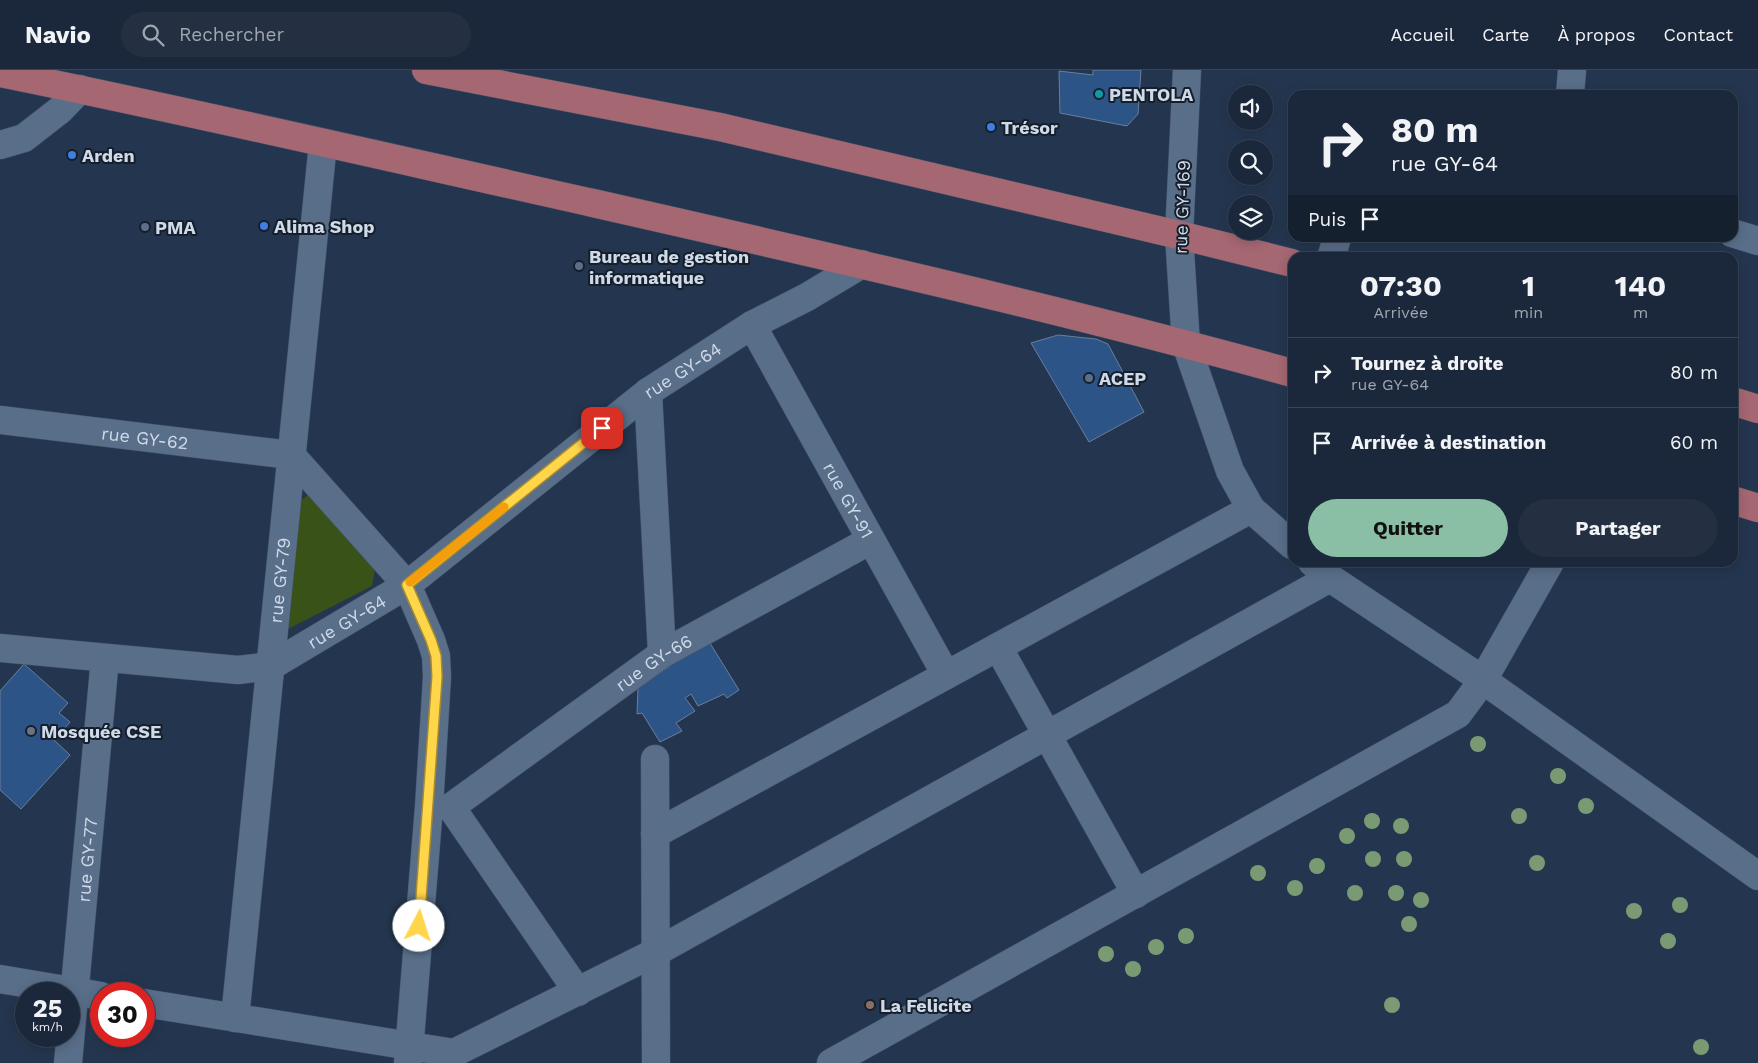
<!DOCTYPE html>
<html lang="fr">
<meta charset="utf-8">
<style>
:root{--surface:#1b283b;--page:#243042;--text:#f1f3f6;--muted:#a0a6af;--line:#394455;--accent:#8abfa5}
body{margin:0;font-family:"Work Sans",sans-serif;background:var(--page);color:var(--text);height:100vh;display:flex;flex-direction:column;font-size:19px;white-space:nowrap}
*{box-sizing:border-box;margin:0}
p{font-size:16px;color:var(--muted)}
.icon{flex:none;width:28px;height:28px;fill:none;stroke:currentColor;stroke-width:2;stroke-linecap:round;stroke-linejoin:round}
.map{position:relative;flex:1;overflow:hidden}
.details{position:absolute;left:1288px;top:182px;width:450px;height:315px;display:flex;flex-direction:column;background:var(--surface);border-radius:15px;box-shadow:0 2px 12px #0003,0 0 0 1px var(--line)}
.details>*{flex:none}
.guide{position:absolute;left:1288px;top:20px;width:450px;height:152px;border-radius:15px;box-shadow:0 2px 12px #0003,0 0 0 1px var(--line);background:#1b283b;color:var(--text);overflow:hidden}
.controls{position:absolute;left:1228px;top:15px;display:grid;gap:10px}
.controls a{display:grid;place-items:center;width:45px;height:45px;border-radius:50%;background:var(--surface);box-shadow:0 2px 12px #0003,0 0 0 1px var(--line);font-size:25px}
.speed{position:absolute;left:15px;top:912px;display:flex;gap:10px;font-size:25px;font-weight:700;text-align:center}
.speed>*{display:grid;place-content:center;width:65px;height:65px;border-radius:50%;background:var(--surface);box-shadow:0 2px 12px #0003,0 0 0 1px var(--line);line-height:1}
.speed small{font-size:12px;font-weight:400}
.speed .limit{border:8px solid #d22;background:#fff;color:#111}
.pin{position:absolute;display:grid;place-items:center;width:42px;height:42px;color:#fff;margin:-21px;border-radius:10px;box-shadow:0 2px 8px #0006}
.me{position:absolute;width:55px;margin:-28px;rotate:5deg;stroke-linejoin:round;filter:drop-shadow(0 0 4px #0008)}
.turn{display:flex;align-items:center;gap:18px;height:105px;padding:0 20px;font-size:22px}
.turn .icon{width:65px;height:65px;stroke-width:2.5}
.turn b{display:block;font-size:35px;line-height:42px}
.then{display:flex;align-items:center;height:48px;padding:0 20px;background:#0003;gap:10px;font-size:19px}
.eta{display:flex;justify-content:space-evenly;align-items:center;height:85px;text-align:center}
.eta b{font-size:30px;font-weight:700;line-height:35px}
.action{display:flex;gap:10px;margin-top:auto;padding:10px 20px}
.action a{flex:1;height:58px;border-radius:30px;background:var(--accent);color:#111;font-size:20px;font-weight:700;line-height:58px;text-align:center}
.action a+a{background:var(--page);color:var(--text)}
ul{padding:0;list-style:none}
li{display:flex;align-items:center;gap:15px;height:70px;padding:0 20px;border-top:1px solid var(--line)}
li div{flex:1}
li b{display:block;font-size:19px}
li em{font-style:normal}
header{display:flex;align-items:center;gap:30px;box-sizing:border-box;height:70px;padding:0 25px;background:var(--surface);border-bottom:1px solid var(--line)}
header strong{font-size:24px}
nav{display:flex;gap:28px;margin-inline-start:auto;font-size:18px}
.search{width:350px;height:45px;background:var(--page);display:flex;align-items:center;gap:12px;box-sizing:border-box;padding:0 18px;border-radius:28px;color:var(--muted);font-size:19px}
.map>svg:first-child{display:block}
.green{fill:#395217}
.building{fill:#2d5487;stroke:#6a7e9b}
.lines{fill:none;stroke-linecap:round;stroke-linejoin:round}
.minor-casing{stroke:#425267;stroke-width:29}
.primary-casing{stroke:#425267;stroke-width:29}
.minor{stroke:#596e89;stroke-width:28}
.primary{stroke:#a56772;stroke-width:28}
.tree{fill:#7a9a74}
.route-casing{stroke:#a68a30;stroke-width:12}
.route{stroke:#ffd54a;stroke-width:9}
.slow{stroke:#f59e0b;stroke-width:9}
.culture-dot{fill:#0f9aa8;stroke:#151e29;stroke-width:2}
.shop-dot{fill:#3f7fe0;stroke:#151e29;stroke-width:2}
.service-dot{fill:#5c6f8a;stroke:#151e29;stroke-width:2}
.worship-dot{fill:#6b7280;stroke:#151e29;stroke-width:2}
.education-dot{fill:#8d6e63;stroke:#151e29;stroke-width:2}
.labels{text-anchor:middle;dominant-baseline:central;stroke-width:4;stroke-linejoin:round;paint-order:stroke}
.poi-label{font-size:18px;font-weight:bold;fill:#cedae9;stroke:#151e29;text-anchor:start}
.street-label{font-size:18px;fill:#cedae9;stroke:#151e29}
</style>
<header>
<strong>Navio</strong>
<div class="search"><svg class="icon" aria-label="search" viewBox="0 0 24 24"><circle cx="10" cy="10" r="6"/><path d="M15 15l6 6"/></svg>Rechercher</div>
<nav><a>Accueil</a><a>Carte</a><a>À propos</a><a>Contact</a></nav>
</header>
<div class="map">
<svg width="1758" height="993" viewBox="0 0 1758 993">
<rect width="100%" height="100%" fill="#24364f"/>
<!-- green -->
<polygon class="green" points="308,425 375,499 372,516 284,561 299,432"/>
<!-- building -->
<g class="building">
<polygon points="1093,0 1141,0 1138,44 1127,56 1060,43 1059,1 1093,5"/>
<polygon points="1058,265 1096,269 1108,274 1144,342 1089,372 1031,273"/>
<polygon points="708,570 739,620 727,628 724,624 698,636 691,624 685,628 695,641 676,653 682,661 660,672 642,643 637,644 638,618 670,596 670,593"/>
<polygon points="24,594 68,633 59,643 70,652 54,670 70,685 21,739 0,720 0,621"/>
</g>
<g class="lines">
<defs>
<g id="minor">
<polyline points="1187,0 1179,165 1186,274 1230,401 1251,439 1292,475"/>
<polyline points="1570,25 1572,0"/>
<polyline points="0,75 24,68 60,40 80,19"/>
<polyline points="1732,163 1758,171"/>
<polyline points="1331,188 1337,168"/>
<path id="s1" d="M752 255 946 605"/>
<polyline points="648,322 662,584"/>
<path id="s2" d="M0 350 291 385 407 515 431 570 436 586 437 607 429 737 408 993"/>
<polyline points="1312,492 1330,508 1483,610 1758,806"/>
<polyline points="998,577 1136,824"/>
<path id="s3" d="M0 578 238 600 271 596 407 515 648 322 752 255 807 227 862 194"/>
<polyline points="655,689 656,993"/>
<path id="s4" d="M451 737 662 584 871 470"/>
<polyline points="451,737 578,922"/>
<polyline points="655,764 1251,439"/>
<polyline points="0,909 101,926"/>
<polyline points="144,933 454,983 656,882 1330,508"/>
<path id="s5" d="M235 948 323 73"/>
<path id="s6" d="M68 993 105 588"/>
<polyline points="831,993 1458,644 1483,610 1550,492"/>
</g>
<g id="primary">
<polyline points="426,0 720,57 1179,165 1292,193"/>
<path d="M0 3C198 43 395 89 593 133 827 186 1061 239 1292 303"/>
<polyline points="1732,331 1758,339"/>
<polyline points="1732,430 1758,438"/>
</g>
</defs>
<!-- minor casing -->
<use href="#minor" class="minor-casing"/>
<!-- primary casing -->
<use href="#primary" class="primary-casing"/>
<!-- minor -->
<use href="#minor" class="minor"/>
<!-- primary -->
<use href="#primary" class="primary"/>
</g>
<!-- trees -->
<g class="tree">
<circle cx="1478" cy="674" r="8"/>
<circle cx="1558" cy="706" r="8"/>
<circle cx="1586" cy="736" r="8"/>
<circle cx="1519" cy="746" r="8"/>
<circle cx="1372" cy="751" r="8"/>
<circle cx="1401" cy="756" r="8"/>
<circle cx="1347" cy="766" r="8"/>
<circle cx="1373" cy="789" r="8"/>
<circle cx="1404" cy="789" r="8"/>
<circle cx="1537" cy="793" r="8"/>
<circle cx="1317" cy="796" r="8"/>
<circle cx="1258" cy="803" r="8"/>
<circle cx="1295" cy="818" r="8"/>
<circle cx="1355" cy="823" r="8"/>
<circle cx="1396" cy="823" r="8"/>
<circle cx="1421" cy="830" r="8"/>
<circle cx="1680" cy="835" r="8"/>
<circle cx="1634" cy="841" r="8"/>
<circle cx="1409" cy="854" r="8"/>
<circle cx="1186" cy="866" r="8"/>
<circle cx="1668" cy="871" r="8"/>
<circle cx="1156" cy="877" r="8"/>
<circle cx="1106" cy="884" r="8"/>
<circle cx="1133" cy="899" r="8"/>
<circle cx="1392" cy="935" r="8"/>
<circle cx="1701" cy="977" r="8"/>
</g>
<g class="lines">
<defs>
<polyline id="route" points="419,856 437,607 436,586 431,570 407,515 602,358"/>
</defs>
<!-- route casing -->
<use href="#route" class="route-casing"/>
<!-- route -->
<use href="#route" class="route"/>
<!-- slow -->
<polyline class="slow" points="410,512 504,437"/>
</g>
<!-- markers -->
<circle class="culture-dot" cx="1099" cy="24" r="5"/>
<g class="shop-dot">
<circle cx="991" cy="57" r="5"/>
<circle cx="72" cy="85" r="5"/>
<circle cx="264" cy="156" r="5"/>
</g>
<g class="service-dot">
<circle cx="145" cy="157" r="5"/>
<circle cx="579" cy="196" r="5"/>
<circle cx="1089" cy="308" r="5"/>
</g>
<circle class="worship-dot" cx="31" cy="661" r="5"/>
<circle class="education-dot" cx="870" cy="935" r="5"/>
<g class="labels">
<!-- poi labels -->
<g class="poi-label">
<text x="1109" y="24">PENTOLA</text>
<text x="1001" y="57">Trésor</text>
<text x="82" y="85">Arden</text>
<text x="274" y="156">Alima Shop</text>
<text x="155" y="157">PMA</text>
<text x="589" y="186">Bureau de gestion<tspan x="589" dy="21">informatique</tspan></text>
<text x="1099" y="308">ACEP</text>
<text x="41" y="661">Mosquée CSE</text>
<text x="880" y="935">La Felicite</text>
</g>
<!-- street labels -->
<g class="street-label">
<text transform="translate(1182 137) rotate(-88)">rue GY-169</text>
<text stroke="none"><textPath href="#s3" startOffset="780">rue GY-64</textPath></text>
<text stroke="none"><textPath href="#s2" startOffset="146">rue GY-62</textPath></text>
<text stroke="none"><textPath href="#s1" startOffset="200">rue GY-91</textPath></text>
<text stroke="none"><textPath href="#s5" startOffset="440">rue GY-79</textPath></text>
<text stroke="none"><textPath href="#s3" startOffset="360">rue GY-64</textPath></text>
<text stroke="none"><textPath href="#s4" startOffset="249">rue GY-66</textPath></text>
<text stroke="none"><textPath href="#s6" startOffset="204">rue GY-77</textPath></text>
</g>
</g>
</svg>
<div class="controls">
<a><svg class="icon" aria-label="sound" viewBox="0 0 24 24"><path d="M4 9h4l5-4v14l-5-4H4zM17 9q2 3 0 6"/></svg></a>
<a><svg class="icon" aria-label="search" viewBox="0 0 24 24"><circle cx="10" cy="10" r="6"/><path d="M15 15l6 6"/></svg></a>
<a><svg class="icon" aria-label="layers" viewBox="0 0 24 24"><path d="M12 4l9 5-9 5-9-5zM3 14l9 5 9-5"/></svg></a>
</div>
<div class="speed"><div>25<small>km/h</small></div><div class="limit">30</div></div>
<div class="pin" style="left:602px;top:358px;background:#d93025"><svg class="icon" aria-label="arrive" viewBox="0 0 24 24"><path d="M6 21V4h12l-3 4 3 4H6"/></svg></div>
<svg class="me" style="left:419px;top:856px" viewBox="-20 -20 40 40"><circle r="19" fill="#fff"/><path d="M0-13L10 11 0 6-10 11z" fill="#ffd54a"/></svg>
<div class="guide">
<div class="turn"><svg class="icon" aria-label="right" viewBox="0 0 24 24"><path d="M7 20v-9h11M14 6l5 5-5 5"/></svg><div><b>80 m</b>rue GY-64</div></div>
<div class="then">Puis<svg class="icon" aria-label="arrive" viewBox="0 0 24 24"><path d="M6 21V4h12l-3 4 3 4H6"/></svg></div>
</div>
<section class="details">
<div class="eta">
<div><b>07:30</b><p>Arrivée</p></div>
<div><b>1</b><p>min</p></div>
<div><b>140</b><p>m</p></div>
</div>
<ul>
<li><svg class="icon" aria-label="right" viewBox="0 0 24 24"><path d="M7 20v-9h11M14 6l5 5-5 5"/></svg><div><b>Tournez à droite</b><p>rue GY-64</p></div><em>80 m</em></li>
<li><svg class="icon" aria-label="arrive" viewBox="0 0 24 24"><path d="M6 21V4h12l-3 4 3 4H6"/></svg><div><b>Arrivée à destination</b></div><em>60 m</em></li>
</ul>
<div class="action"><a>Quitter</a><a>Partager</a></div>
</section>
</div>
